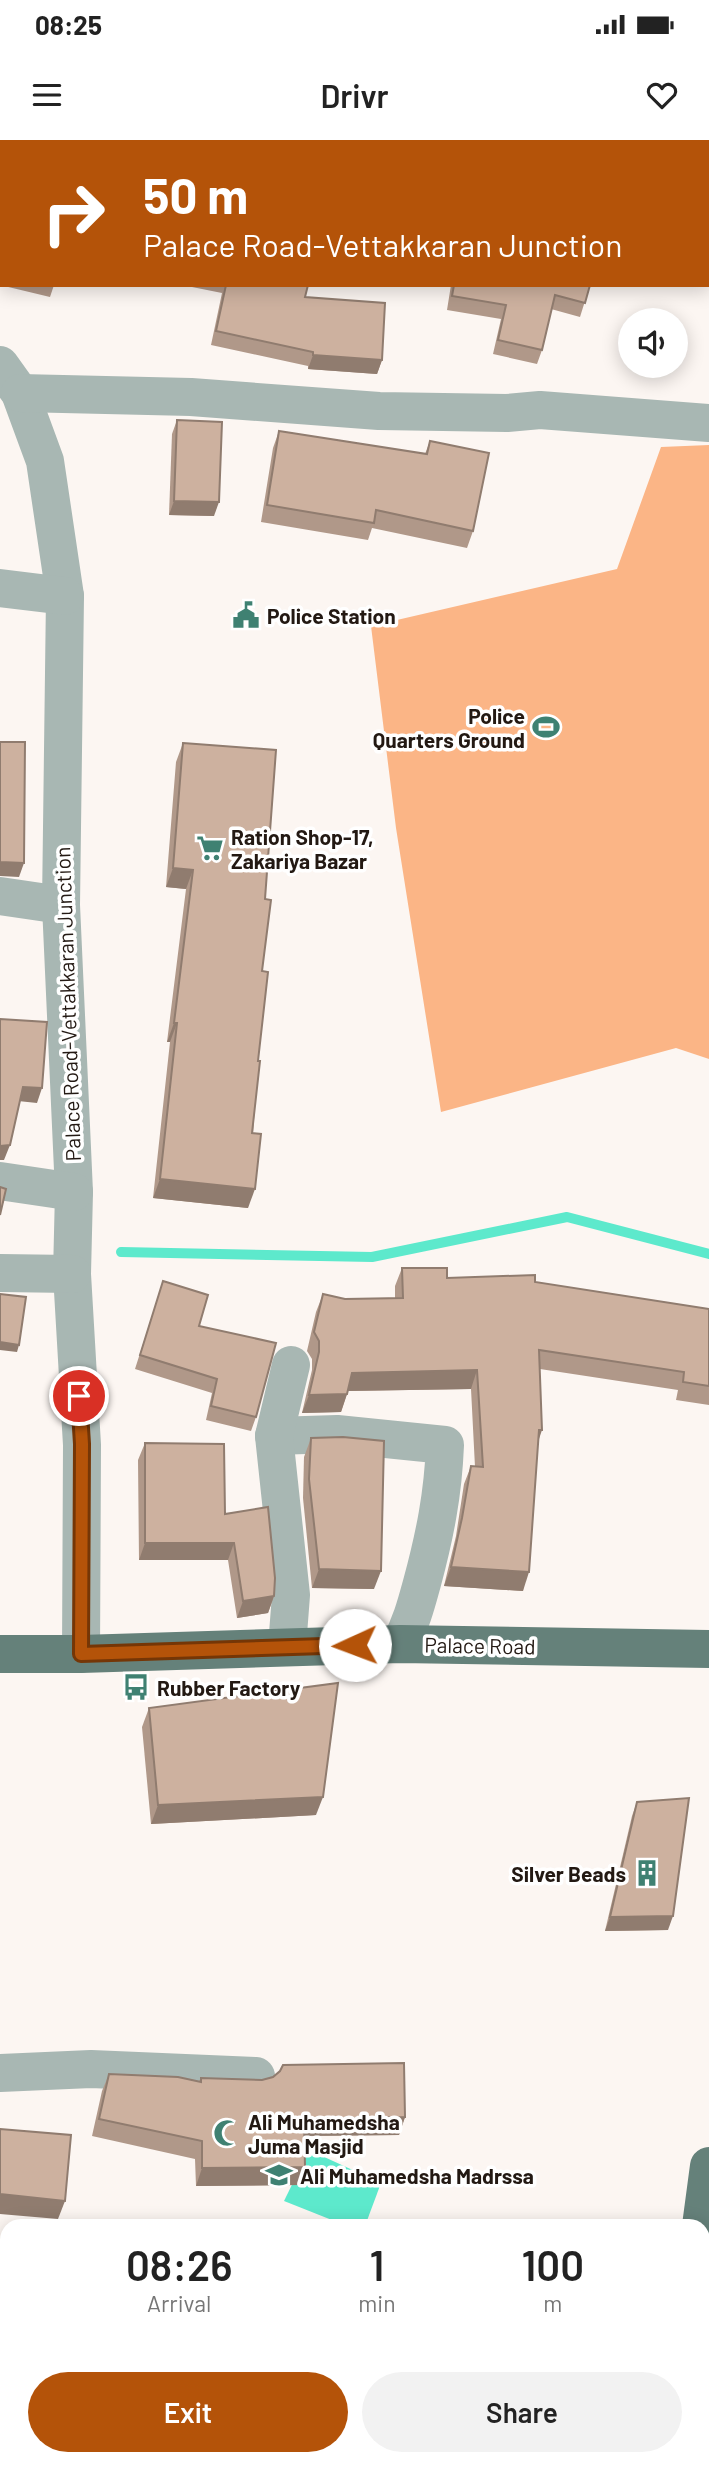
<!DOCTYPE html>
<style>
:root{--surface:#fff;--page:#f2f2f2;--text:#222;--muted:#767676;--accent:#b45309}
body{margin:0;font-family:Barlow,sans-serif;background:var(--page);color:var(--text);height:100vh;display:flex;flex-direction:column;font-size:26px;white-space:nowrap}
*{box-sizing:border-box;margin:0}
p{font-size:23px;color:var(--muted)}
.icon{flex:none;width:38px;height:38px;fill:none;stroke:currentColor;stroke-width:2;stroke-linecap:round;stroke-linejoin:round}
.map{position:relative;flex:1;overflow:hidden}
.panel{position:absolute;left:0px;top:2079px;width:710px;height:247px;display:flex;flex-direction:column;background:var(--surface);border-radius:21px 21px 0 0;box-shadow:0 4px 18px #0003}
.panel>*{flex:none}
.hud{position:absolute;left:0px;top:0px;width:710px;height:147px;box-shadow:0 4px 18px #0003;background:#b45309;color:#fff;overflow:hidden}
.fabs{position:absolute;left:618px;top:168px;display:grid;gap:14px}
.fabs a{display:grid;place-items:center;width:70px;height:70px;border-radius:50%;background:var(--surface);box-shadow:0 4px 18px #0003;font-size:35px}
.pin{position:absolute;display:grid;place-items:center;width:60px;height:60px;color:#fff;margin:-30px;border:4px solid #fff;border-radius:50%;box-shadow:0 2px 7px #0007}
.me{position:absolute;width:77px;margin:-38px;rotate:268deg;stroke-linejoin:round;filter:drop-shadow(0 0 5px #0008)}
.turn{display:flex;align-items:center;gap:24px;height:147px;padding:0 28px;font-size:32px}
.turn .icon{width:91px;height:91px;stroke-width:2.5}
.turn b{display:block;font-size:49px;line-height:60px}
.eta{display:flex;justify-content:space-evenly;align-items:center;height:119px;text-align:center}
.eta b{font-size:42px;font-weight:600;line-height:49px}
.primary-button{display:flex;gap:14px;margin-top:auto;padding:14px 28px}
.primary-button a{flex:1;height:80px;border-radius:42px;background:var(--accent);color:#fff;font-size:28px;font-weight:600;line-height:80px;text-align:center}
.primary-button a+a{background:var(--page);color:var(--text)}
.status{display:flex;justify-content:space-between;align-items:center;height:49px;padding:0 35px;background:var(--surface);direction:ltr}
.status svg{height:19px;fill:currentColor}
header{display:flex;justify-content:space-between;align-items:center;height:91px;padding:0 28px;background:var(--surface);font-size:32px;font-weight:600}
.map>svg:first-child{display:block}
.green{fill:#fbb586}
.water{fill:#5de9cc}
.lines{fill:none;stroke-linecap:round;stroke-linejoin:round}
.stream{stroke:#5de9cc;stroke-width:10}
.minor{stroke:#a8b7b3;stroke-width:38}
.major{stroke:#65817a;stroke-width:38}
.wall{fill:#b09889}
.shaded-wall{fill:#907c6f}
.building{fill:#cdb19f;stroke:#907c6f;stroke-width:2}
.route-casing{stroke:#753606;stroke-width:18}
.route{stroke:#b45309;stroke-width:12}
.labels{text-anchor:middle;dominant-baseline:central;stroke-width:7;stroke-linejoin:round;paint-order:stroke}
.poi-label{font-size:21px;font-weight:bold;fill:#231913;stroke:#fff;text-anchor:start}
.street-label{font-size:21px;fill:#231913;stroke:#fff}
</style>
<div class="status"><b>08:25</b><svg viewBox="0 0 49 12"><path d="M0 12V9h3v3zM5 12V6h3v6zM10 12V3h3v9zM15 12V0h3v12zM26 1h20v11H26zM47 4h2v5h-2z"/></svg></div>
<header><svg class="icon" aria-label="menu" viewBox="0 0 24 24"><path d="M4 6h16M4 12h16M4 18h16"/></svg>Drivr<svg class="icon" aria-label="heart" viewBox="0 0 24 24"><path d="M12 20l-8-8c-3-5 5-10 8-4 3-6 11-1 8 4z"/></svg></header>
<div class="map">
<svg width="709" height="2325" viewBox="0 0 709 2325">
<rect width="100%" height="100%" fill="#fcf6f2"/>
<!-- green -->
<polygon class="green" points="709,305 709,919 676,908 441,972 396,688 371,486 617,429 661,307"/>
<!-- water -->
<polygon class="water" points="309,2010 381,2043 365,2086 347,2086 284,2061"/>
<g class="lines">
<!-- stream -->
<polyline class="stream" points="121,1112 372,1117 567,1077 709,1114"/>
<!-- minor -->
<g class="minor">
<polyline points="9,0 21,2"/>
<polyline points="519,2 519,0"/>
<polyline points="0,225 20,253 45,321 65,456 61,765 74,1052 72,1134 82,1305 81,1514"/>
<polyline points="20,253 191,257 379,271 507,273 540,270 709,283"/>
<polyline points="0,448 65,456"/>
<polyline points="0,756 61,765"/>
<polyline points="0,1041 74,1052"/>
<polyline points="0,1133 72,1134"/>
<path d="M274 1296 337 1294 445 1305C443 1354 435 1395 422 1443 416 1465 411 1484 400 1504"/>
<polyline points="287,1507 291,1455 274,1296 291,1225"/>
<polyline points="0,1933 91,1929 256,1936"/>
</g>
<!-- major -->
<g class="major">
<polyline points="0,1514 81,1514 400,1504 709,1509"/>
<polyline points="701,2086 709,2026"/>
<polyline points="670,2325 672,2319"/>
</g>
</g>
<!-- wall -->
<g class="wall">
<polygon points="2,123 2,145 54,145 50,157 0,145 0,130"/>
<polygon points="182,145 308,145 305,157 382,220 377,234 308,229 308,226 211,205 222,153"/>
<polygon points="451,145 590,145 580,177 551,169 542,210 537,224 493,214 501,179 447,170"/>
<polygon points="177,280 214,376 169,375 172,294"/>
<polygon points="279,291 425,314 430,301 473,391 467,408 372,388 368,400 261,382 273,308"/>
<polygon points="183,603 265,759 258,921 248,1068 153,1058 170,902 167,902 186,749 166,747 176,622"/>
<polygon points="402,1128 447,1138 535,1142 709,1169 709,1265 676,1260 678,1250 540,1229 538,1303 523,1451 444,1446 456,1396 464,1344 471,1326 475,1327 471,1249 348,1251 341,1272 302,1273 312,1230 312,1219 307,1211 316,1172 323,1154 345,1159 395,1158 395,1146"/>
<polygon points="163,1141 199,1186 256,1277 251,1291 206,1280 212,1253 135,1229"/>
<polygon points="311,1298 374,1449 312,1448 303,1358 304,1317"/>
<polygon points="145,1303 225,1374 274,1456 268,1473 237,1478 228,1420 139,1420 138,1320"/>
<polygon points="149,1568 316,1675 151,1684 142,1587"/>
<polygon points="637,1662 668,1790 605,1791 632,1676"/>
<polygon points="109,1934 199,1941 201,1938 405,1977 399,1995 305,1996 299,2045 196,2046 195,2019 92,1996 102,1951"/>
<polygon points="131,2319 238,2319 240,2325 132,2325"/>
</g>
<!-- shaded-wall -->
<g class="shaded-wall">
<polygon points="313,215 382,220 377,234 308,229"/>
<polygon points="174,361 219,362 214,376 169,375"/>
<polygon points="0,722 24,723 19,737 0,736"/>
<polygon points="173,728 193,730 186,749 166,747"/>
<polygon points="174,883 177,883 170,902 167,902"/>
<polygon points="23,947 42,948 37,963 18,961"/>
<polygon points="10,1005 4,1020 0,1020 0,1006"/>
<polygon points="160,1039 255,1049 248,1068 153,1058"/>
<polygon points="0,1202 19,1205 17,1212 0,1210"/>
<polygon points="477,1230 471,1249 346,1251 352,1233"/>
<polygon points="347,1254 341,1272 302,1273 309,1255"/>
<polygon points="539,1290 542,1290 536,1308"/>
<polygon points="145,1403 234,1403 228,1420 139,1420"/>
<polygon points="451,1427 529,1432 523,1451 444,1446"/>
<polygon points="319,1429 381,1431 374,1449 312,1448"/>
<polygon points="274,1456 268,1473 237,1478 243,1461"/>
<polygon points="323,1657 316,1675 151,1684 158,1665"/>
<polygon points="673,1776 668,1790 605,1791 610,1777"/>
<polygon points="405,1977 399,1995 298,1996 304,1979"/>
<polygon points="305,2027 299,2045 196,2046 202,2028"/>
<polygon points="0,2054 65,2061 58,2079 0,2074"/>
</g>
<!-- building -->
<g class="building">
<polygon points="413,0 466,0 465,2 412,2"/>
<polygon points="598,0 655,0 655,2 597,2"/>
<polygon points="226,145 308,145 305,157 385,163 382,220 313,215 313,212 216,191"/>
<polygon points="454,145 590,145 585,163 555,155 542,210 498,200 506,165 452,156"/>
<polygon points="177,280 222,282 219,362 174,361"/>
<polygon points="279,291 427,314 430,301 489,313 473,391 376,370 374,383 267,365"/>
<polygon points="0,602 25,602 24,723 0,722"/>
<polygon points="183,603 276,610 265,759 271,760 262,831 268,832 258,921 260,921 252,993 261,994 255,1049 160,1039 177,883 174,883 193,730 173,728"/>
<polygon points="0,879 47,882 42,948 23,947 10,1005 0,1006"/>
<polygon points="0,1047 6,1049 0,1075"/>
<polygon points="402,1128 447,1128 447,1138 535,1135 535,1142 709,1169 709,1246 683,1242 684,1232 539,1210 542,1290 539,1290 529,1432 451,1427 462,1378 471,1326 483,1327 477,1230 352,1233 347,1254 309,1255 319,1212 319,1201 314,1192 323,1154 345,1159 403,1158"/>
<polygon points="163,1141 208,1155 199,1186 276,1203 256,1277 211,1266 217,1239 140,1215"/>
<polygon points="0,1154 26,1157 19,1205 0,1202"/>
<polygon points="343,1297 384,1301 381,1431 319,1429 309,1339 311,1298"/>
<polygon points="145,1303 224,1304 225,1374 268,1367 275,1438 274,1456 243,1461 234,1403 145,1403"/>
<polygon points="338,1543 323,1657 158,1665 149,1568"/>
<polygon points="689,1658 673,1776 610,1777 637,1662"/>
<polygon points="404,1923 405,1977 304,1979 305,2027 202,2028 202,2001 99,1979 109,1934 178,1937 201,1942 201,1938 262,1940 273,1937 280,1931 283,1925"/>
<polygon points="0,1989 71,1995 65,2061 0,2054"/>
<polygon points="0,2283 3,2283 4,2325 0,2325"/>
<polygon points="143,2319 238,2319 240,2325 144,2325"/>
<polygon points="380,2319 430,2319 429,2325 379,2325"/>
</g>
<g class="lines">
<defs>
<polyline id="route" points="79,1256 82,1304 81,1514 355,1505"/>
</defs>
<!-- route casing -->
<use href="#route" class="route-casing"/>
<!-- route -->
<use href="#route" class="route"/>
</g>
<!-- icons -->
<defs>
<symbol id="civic-bare" viewBox="-9 -9 18 18"><path d="M-.6-6.5H3V-4.5H.6V-3L4-1V1h2V6H-6V1h2V-1L-.6-3ZM-1.2 2.5V6h2.4V2.5Z" fill="#3f8172" stroke="#fff" stroke-width="2.5" paint-order="stroke"/></symbol>
<symbol id="stadium-bare" viewBox="-9 -9 18 18"><path d="M0-5a6.5 5 0 1 0 0 10a6.5 5 0 1 0 0-10ZM-3.5-1.8h7v3.6h-7Z" fill="#3f8172" stroke="#fff" stroke-width="2.5" paint-order="stroke"/></symbol>
<symbol id="supermarket-bare" viewBox="-9 -9 18 18"><path d="M-6-5.5h2.5l.6 2H6L4.5 2H-2.5L-4.4-4H-6ZM-1.5 3.2a1.3 1.3 0 1 0 .1 0ZM3 3.2a1.3 1.3 0 1 0 .1 0Z" fill="#3f8172" stroke="#fff" stroke-width="2.5" paint-order="stroke"/></symbol>
<symbol id="bus-bare" viewBox="-9 -9 18 18"><path d="M-5-6H5V4H4V6H2V4H-2V6H-4V4H-5ZM-3.5-4V0h7V-4ZM-3.5 1.2v1.5H-2V1.2ZM2 1.2v1.5H3.5V1.2Z" fill="#3f8172" stroke="#fff" stroke-width="2.5" paint-order="stroke"/></symbol>
<symbol id="building-bare" viewBox="-9 -9 18 18"><path d="M-4-6H4V6H1V3H-1V6H-4ZM-2.5-4.3h1.7v1.8h-1.7ZM.8-4.3h1.7v1.8H.8ZM-2.5-1h1.7V.8h-1.7ZM.8-1h1.7V.8H.8Z" fill="#3f8172" stroke="#fff" stroke-width="2.5" paint-order="stroke"/></symbol>
<symbol id="mosque-bare" viewBox="-9 -9 18 18"><path d="M3.5-4.9A6 6 0 1 0 3.5 4.9A5 5 0 1 1 3.5-4.9Z" fill="#3f8172" stroke="#fff" stroke-width="2.5" paint-order="stroke"/></symbol>
<symbol id="school-bare" viewBox="-9 -9 18 18"><path d="M0-5L7-2L0 1L-7-2ZM-4 1L0 2.5L4 1V4Q0 6-4 4Z" fill="#3f8172" stroke="#fff" stroke-width="2.5" paint-order="stroke"/></symbol>
</defs>
<g fill-rule="evenodd">
<use href="#civic-bare" x="227" y="456" width="38" height="38"/>
<use href="#stadium-bare" x="527" y="568" width="38" height="38"/>
<use href="#supermarket-bare" x="191" y="689" width="38" height="38"/>
<use href="#bus-bare" x="117" y="1528" width="38" height="38"/>
<use href="#building-bare" x="628" y="1714" width="38" height="38"/>
<use href="#mosque-bare" x="208" y="1974" width="38" height="38"/>
<use href="#school-bare" x="260" y="2016" width="38" height="38"/>
</g>
<g class="labels">
<!-- poi labels -->
<g class="poi-label">
<text x="267" y="475">Police Station</text>
<text x="525" y="575" text-anchor="end">Police<tspan x="525" dy="24">Quarters Ground</tspan></text>
<text x="231" y="696">Ration Shop-17,<tspan x="231" dy="24">Zakariya Bazar</tspan></text>
<text x="157" y="1547">Rubber Factory</text>
<text x="626" y="1733" text-anchor="end">Silver Beads</text>
<text x="248" y="1981">Ali Muhamedsha<tspan x="248" dy="24">Juma Masjid</tspan></text>
<text x="300" y="2035">Ali Muhamedsha Madrssa</text>
</g>
<!-- street labels -->
<g class="street-label">
<text transform="translate(67 864) rotate(-92)">Palace Road-Vettakkaran Junction</text>
<text transform="translate(480 1505) rotate(1)">Palace Road</text>
</g>
</g>
</svg>
<div class="fabs">
<a><svg class="icon" aria-label="sound" viewBox="0 0 24 24"><path d="M4 9h4l5-4v14l-5-4H4zM17 9q2 3 0 6"/></svg></a>
</div>
<div class="pin" style="left:79px;top:1256px;background:#d93025"><svg class="icon" aria-label="arrive" viewBox="0 0 24 24"><path d="M6 21V4h12l-3 4 3 4H6"/></svg></div>
<svg class="me" style="left:355px;top:1505px" viewBox="-20 -20 40 40"><circle r="19" fill="#fff"/><path d="M0-13L10 11 0 6-10 11z" fill="#b45309"/></svg>
<div class="hud">
<div class="turn"><svg class="icon" aria-label="right" viewBox="0 0 24 24"><path d="M7 20v-9h11M14 6l5 5-5 5"/></svg><div><b>50 m</b>Palace Road-Vettakkaran Junction</div></div>
</div>
<section class="panel">
<div class="eta">
<div><b>08:26</b><p>Arrival</p></div>
<div><b>1</b><p>min</p></div>
<div><b>100</b><p>m</p></div>
</div>
<div class="primary-button"><a>Exit</a><a>Share</a></div>
</section>
</div>
